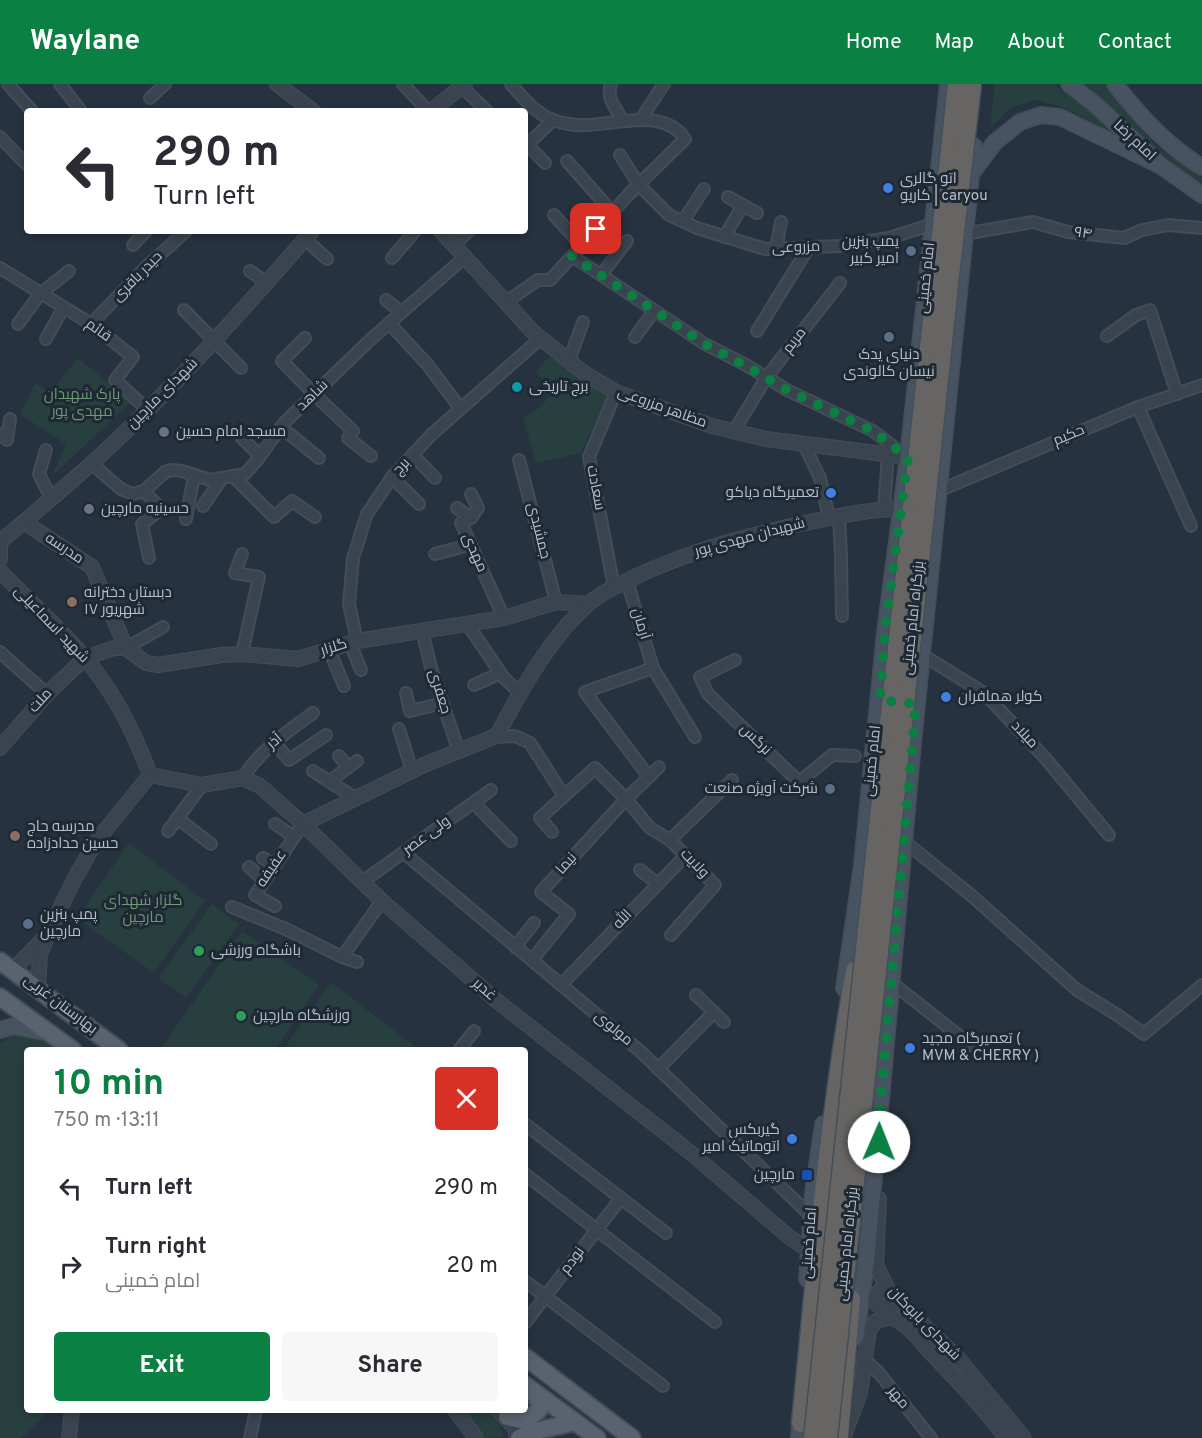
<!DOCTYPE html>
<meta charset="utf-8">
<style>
:root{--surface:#fff;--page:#f7f7f7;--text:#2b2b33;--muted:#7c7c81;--accent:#0b8043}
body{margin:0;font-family:Overpass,Cairo,sans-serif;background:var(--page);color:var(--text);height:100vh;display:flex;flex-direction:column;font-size:22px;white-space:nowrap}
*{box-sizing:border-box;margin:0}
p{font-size:20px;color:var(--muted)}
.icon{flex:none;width:33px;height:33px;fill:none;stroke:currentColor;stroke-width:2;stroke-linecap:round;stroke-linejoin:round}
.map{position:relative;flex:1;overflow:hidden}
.side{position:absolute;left:24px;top:963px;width:504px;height:366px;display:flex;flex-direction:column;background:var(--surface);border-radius:6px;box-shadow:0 3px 9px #0003}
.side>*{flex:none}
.top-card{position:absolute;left:24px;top:24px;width:504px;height:126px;border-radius:6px;box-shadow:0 3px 9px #0003;background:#fff;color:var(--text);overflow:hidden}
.pin{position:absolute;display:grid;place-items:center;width:51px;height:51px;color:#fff;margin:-26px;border-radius:12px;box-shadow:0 3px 9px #0006}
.me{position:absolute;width:66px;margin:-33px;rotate:1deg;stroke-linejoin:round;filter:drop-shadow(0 0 4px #0008)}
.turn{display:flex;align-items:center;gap:21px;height:126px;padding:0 30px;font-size:27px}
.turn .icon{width:78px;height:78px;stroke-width:2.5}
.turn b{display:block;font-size:42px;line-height:51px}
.round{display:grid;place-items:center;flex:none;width:63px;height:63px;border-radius:6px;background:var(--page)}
.overview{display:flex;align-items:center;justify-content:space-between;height:102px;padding:0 30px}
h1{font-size:36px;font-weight:700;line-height:45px;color:var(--accent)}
.cta{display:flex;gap:12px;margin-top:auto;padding:12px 30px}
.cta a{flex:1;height:69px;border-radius:6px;background:var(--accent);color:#fff;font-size:24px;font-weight:700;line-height:69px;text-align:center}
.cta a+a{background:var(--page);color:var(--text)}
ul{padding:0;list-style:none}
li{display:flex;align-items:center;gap:18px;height:78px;padding:0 30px}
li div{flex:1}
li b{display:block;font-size:22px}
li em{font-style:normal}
header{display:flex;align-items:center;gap:36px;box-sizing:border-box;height:84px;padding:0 30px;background:var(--accent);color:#fff}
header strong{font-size:28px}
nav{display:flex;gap:33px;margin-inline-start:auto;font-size:21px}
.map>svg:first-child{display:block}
.green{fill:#283f40}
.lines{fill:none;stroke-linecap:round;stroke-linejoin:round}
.minor-casing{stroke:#434d58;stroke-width:14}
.tertiary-casing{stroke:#434d58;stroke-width:16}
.secondary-casing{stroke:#434d58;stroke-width:18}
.primary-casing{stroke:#434d58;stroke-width:20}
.trunk-casing{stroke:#444f5a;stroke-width:21}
.minor{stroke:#3a444f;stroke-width:10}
.tertiary{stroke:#3a444f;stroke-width:14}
.secondary{stroke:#485362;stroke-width:15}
.primary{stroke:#58636f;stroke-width:16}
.trunk{stroke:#666563;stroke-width:18}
.trunk-bridge-casing{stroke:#444f5a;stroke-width:21;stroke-linecap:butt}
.trunk-bridge{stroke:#666563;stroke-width:18}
.route{stroke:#0b8043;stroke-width:10;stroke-dasharray:0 18}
.shop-dot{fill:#3f7fe0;stroke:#1e2934;stroke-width:2}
.service-dot{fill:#5c6f8a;stroke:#1e2934;stroke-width:2}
.culture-dot{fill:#0f9aa8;stroke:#1e2934;stroke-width:2}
.worship-dot{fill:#6b7280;stroke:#1e2934;stroke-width:2}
.education-dot{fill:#8d6e63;stroke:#1e2934;stroke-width:2}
.leisure-dot{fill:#2e9e5b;stroke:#1e2934;stroke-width:2}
.transit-dot{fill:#1a4fb4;stroke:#1e2934;stroke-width:2}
.labels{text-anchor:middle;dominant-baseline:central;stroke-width:6;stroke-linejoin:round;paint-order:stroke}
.street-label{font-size:15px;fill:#b6bfca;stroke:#1e2934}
.poi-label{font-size:15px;fill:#b6bfca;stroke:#1e2934;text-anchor:start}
.park-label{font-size:15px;fill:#6e9a75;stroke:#1e2934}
</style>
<header>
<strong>Waylane</strong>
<nav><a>Home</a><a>Map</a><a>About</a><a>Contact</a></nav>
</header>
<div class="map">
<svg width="1202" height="1354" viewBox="0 0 1202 1354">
<rect width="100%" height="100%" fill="#26323f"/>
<!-- green -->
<g class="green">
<polygon points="995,0 1053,0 1108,39 1141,68 1097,41 1065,24 1036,16 1012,23 990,43"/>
<path d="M1085 0H1105L1137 41 1157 63 1202 94V103C1158 74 1122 36 1085 0Z"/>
<path d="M550 272 607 313 581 369 536 379 523 334C535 328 542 323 549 312L547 301 536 287Z"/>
<polygon points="78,274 131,318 52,392 66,360 20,330 35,300 51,307"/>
<polygon points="129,759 205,817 154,889 77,834"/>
<polygon points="212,820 239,840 186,914 158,894"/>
<polygon points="242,847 319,901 275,966 167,966 162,963"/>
<polygon points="331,898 413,961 409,966 283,966"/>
<polygon points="17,949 45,952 64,966 27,966 27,1326 49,1326 21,1354 0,1354 0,959"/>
<path d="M463 1326C488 1326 496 1327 504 1353L485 1354Z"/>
</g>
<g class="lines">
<defs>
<g id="minor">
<polyline points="8,0 32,27"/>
<polyline points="60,0 81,27"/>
<polyline points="403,0 428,27"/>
<path d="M611 0C606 15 616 24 623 37"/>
<polyline points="462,3 487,27"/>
<polyline points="150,14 165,0"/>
<polyline points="641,35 664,0"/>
<polyline points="0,53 27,81"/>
<polyline points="528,61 545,79"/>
<polyline points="525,63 553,36"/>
<polyline points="620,71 639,101 669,131 697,144 765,165 839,162 889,154 933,140"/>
<polyline points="567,77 612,128"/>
<polyline points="728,113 757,129"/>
<polyline points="554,131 581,161"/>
<polyline points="683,137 704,105"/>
<polyline points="964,150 1033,138 1068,148 1124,154 1142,146 1168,141 1202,144"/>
<polyline points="724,153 743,121"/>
<polyline points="305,155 327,175"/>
<polyline points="133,161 146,147"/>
<polyline points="454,161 469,147"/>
<polyline points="776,165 781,138"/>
<polyline points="572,172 705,260 746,281 787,306 873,347 907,373"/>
<polyline points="392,174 415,147"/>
<polyline points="0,184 91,240 133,273 115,296 148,326"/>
<polyline points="250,187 267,199"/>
<polyline points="601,191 627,157"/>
<polyline points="386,216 401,228"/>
<path d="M506 218 538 196H550L630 109 685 55C664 23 615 41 585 41 576 42 561 39 553 36 535 29 523 14 511 0"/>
<polyline points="184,226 241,284"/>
<polyline points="389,239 427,280 460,324"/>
<polyline points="18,240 40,210 69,187"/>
<polyline points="91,240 144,185 186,147"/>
<polyline points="757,247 809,163"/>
<polyline points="1107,252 1136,231 1150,226 1177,310"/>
<polyline points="635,253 654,227"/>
<polyline points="305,254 282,277 315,311 353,347 348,354 371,372"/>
<polyline points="46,255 63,224"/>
<polyline points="569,277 583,238"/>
<polyline points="1138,323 1191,442"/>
<polyline points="281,343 319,374"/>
<polyline points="734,347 766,294 840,199"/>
<polyline points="0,350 7,356 10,335"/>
<polyline points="242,354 260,372"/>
<polyline points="804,361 820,394 829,434"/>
<polyline points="46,366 39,390 51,414"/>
<polyline points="413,371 435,394"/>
<polyline points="519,376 556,518"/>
<polyline points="92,380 121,405 133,410 144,407 165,388 171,386 182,387 210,396 245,390 258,375 284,339 370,256 465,173"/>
<polyline points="233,392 274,433 292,417 315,433"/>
<polyline points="392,393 419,420"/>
<polyline points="144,407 161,425 142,440 149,474"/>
<polyline points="938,407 1138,323 1202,301"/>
<polyline points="471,410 478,424 471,434 461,439 504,534"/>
<polyline points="203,422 222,394"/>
<polyline points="457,424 471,434"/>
<polyline points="884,425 888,370"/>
<polyline points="839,432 841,472 842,532"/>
<polyline points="186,435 194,392"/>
<polyline points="435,470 469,461"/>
<polyline points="627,497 653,584 695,653"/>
<polyline points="614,503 589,373 616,308"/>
<polyline points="468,541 504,594 519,608"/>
<polyline points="422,546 431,584 459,668"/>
<polyline points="357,557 349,520 353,474 367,430 392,393 432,350 541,254"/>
<polyline points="350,559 361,586"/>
<polyline points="126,564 163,543"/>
<polyline points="329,565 344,602"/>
<polyline points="0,568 47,610"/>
<polyline points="242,570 259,493 235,489 242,470"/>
<polyline points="921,570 984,609 1046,675 1109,751"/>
<polyline points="735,576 700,593 708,610 796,695 803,695 832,671 855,672"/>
<polyline points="474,601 501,589"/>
<polyline points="406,609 410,627 443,619"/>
<polyline points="399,645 412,687"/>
<polyline points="494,653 515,652 530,659 564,712"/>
<polyline points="274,658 289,676 326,651"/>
<polyline points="339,672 348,683"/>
<polyline points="313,687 355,714"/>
<polyline points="649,693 585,608 653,584"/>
<path d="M243 694C260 666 287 648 313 629"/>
<polyline points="330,697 357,677"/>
<polyline points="474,719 511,757"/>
<polyline points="177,734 211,760"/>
<polyline points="275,740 293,752"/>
<polyline points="168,747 202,701"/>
<polyline points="552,748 540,734 595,684 626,715 650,744 670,756 715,801 671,851"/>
<polyline points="670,756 732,696"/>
<polyline points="904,757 972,812 1077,906 1119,932 1144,950 1202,901"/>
<polyline points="404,769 640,967 811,1132"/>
<polyline points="263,774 274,781"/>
<polyline points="249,783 264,796"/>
<polyline points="640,786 658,800"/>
<polyline points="362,798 491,706"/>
<polyline points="275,822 255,811 303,740"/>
<polyline points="232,823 288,846 342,873 357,878"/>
<polyline points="515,863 534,839"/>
<polyline points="342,873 382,817"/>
<polyline points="532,876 569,830 541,808 626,715 659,683"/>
<polyline points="891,898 972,962"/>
<polyline points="561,901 685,772"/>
<polyline points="696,911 724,938"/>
<polyline points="459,966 474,947"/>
<polyline points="658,985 714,928"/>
<polyline points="525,1040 666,1149"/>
<polyline points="525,1090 715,1238"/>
<polyline points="525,1197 663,1302"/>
<polyline points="525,1239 621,1114"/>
<polyline points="865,1276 879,1289 931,1354"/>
<polyline points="250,1354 256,1326"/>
</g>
<g id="tertiary">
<polyline points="277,0 313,27"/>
<polyline points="431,27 465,0"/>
<polyline points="441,147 533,248 587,291 616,308 712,342 766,355 908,373"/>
<polyline points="24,438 92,483 126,564"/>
<path d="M0 458C40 424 82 390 120 353 188 288 250 218 312 147"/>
<polyline points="0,464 0,475"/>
<path d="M0 487C28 516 59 543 85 574 113 607 135 650 150 691"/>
<polyline points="0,664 47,610 85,574 114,564 126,564 146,579 158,581 222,571 242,570 298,575 357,557 504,534 556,518 587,520"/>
<polyline points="150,691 202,701 243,694 260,702 303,740 382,817 497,917 691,1069 788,1152 808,1166"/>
<path d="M303 740 426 680 494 653 499 648C520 607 551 553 586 522 601 508 623 499 641 490 696 465 751 450 810 438 840 432 869 425 900 425"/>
<polyline points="13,886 42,856"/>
<polyline points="38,904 40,871 49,847 75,794 95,759 150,691"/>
<polyline points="879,1115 876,1181 889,1208 958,1274 1024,1354"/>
<polyline points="889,1208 881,1206 875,1211 875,1218 891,1233"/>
<polyline points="455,1326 476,1354"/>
<polyline points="498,1326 515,1344 517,1354"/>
<polyline points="69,1354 72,1326"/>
<path d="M843 1354 860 1309 869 1246 876 1237 891 1233C909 1241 919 1256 932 1270 958 1297 984 1324 1006 1354"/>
</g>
<g id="secondary">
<polyline points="1069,0 1097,22 1161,82 1202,111"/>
<path d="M1115 0C1140 33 1167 62 1202 83"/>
<polyline points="971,90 995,58 1020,38 1041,31 1060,33 1161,82"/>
<polyline points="844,904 862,781 885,548 908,373 948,0"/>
<polyline points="0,946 14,942 49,949"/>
<polyline points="807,1195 813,1109 823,1040"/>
<polyline points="856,1253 867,1171 913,659 974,62"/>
<polyline points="799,1354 801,1327"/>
</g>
<g id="primary">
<polyline points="0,877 119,966"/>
<polyline points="0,913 73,966"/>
<polyline points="525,1273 632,1354"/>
<polyline points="525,1301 597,1354"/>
<polyline points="507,1333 526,1337 539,1326 539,1319 533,1307"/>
<polyline points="519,1354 536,1347 575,1338"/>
</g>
<g id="trunk">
<path d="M801 1339C816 1188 828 1036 855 887"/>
<polyline points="839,1354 851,1215"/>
</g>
</defs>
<!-- minor casing -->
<use href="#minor" class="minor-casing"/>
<!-- tertiary casing -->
<use href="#tertiary" class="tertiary-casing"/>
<!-- secondary casing -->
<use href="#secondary" class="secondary-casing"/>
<!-- primary casing -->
<use href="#primary" class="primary-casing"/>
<!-- trunk casing -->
<use href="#trunk" class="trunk-casing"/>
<!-- minor -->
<use href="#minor" class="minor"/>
<!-- tertiary -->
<use href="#tertiary" class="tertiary"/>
<!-- secondary -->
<use href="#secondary" class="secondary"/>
<!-- primary -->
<use href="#primary" class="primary"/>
<!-- trunk -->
<use href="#trunk" class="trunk"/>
<defs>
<g id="trunk-bridge">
<polyline points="813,1354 957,0"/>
<polyline points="828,1354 950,191 972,0"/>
</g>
</defs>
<!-- trunk-bridge casing -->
<use href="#trunk-bridge" class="trunk-bridge-casing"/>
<!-- trunk-bridge -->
<use href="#trunk-bridge" class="trunk-bridge"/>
</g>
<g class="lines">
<!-- route -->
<polyline class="route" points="596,145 572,172 705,260 746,282 787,306 873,347 908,374 885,548 880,616 916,620 879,1035 879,1058"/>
</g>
<!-- markers -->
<g class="shop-dot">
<circle cx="888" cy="104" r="6"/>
<circle cx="831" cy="409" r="6"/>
<circle cx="946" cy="613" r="6"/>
<circle cx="910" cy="964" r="6"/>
<circle cx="792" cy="1055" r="6"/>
</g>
<g class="service-dot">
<circle cx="911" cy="167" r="6"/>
<circle cx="889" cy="253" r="6"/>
<circle cx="830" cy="705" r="6"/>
<circle cx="28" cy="840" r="6"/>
</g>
<circle class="culture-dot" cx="517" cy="303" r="6"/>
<g class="worship-dot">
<circle cx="164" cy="348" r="6"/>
<circle cx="89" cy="425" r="6"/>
</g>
<g class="education-dot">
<circle cx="72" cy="518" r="6"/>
<circle cx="15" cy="752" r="6"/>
</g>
<g class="leisure-dot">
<circle cx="199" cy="867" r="6"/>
<circle cx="241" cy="932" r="6"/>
</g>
<rect class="transit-dot" x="801" y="1085" width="12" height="12" rx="3"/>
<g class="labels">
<!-- street labels -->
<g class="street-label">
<text transform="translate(1134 57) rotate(43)">امام رضا</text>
<text transform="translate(1083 150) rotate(8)">۹۴</text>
<text transform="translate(796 164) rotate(-2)">مزروعی</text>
<text transform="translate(138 193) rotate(-45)">حیدر باقری</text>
<text transform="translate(927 194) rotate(-84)">امام خمینی</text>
<text transform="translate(98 247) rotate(36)">قائم</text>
<text transform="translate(795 257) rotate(-52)">مریم</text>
<text transform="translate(163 310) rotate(-45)">شهدای مارچین</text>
<text transform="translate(313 312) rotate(-44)">شاهد</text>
<text transform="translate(662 324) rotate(20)">مظاهر مزروعی</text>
<text transform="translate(1069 352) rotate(-23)">حکیم</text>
<text transform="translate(402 383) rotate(-48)">برج</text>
<text transform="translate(595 404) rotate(79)">سعادت</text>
<text transform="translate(538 447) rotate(76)">جمشیدی</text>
<text transform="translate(750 454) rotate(-15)">شهیدان مهدی پور</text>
<text transform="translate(64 465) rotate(34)">مدرسه</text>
<text transform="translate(474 469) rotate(66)">مهدی</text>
<text transform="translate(914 534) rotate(-84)">بزرگراه امام خمینی</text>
<text transform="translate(640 540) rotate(73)">آرمان</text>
<text transform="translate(51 541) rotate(46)">شهید اسماعیلی</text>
<text transform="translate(334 564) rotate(-17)">گلزار</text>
<text transform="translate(439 608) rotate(73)">جعفری</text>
<text transform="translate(41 617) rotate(-48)">ملت</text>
<text transform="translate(1024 651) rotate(47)">میلاد</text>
<text transform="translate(755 656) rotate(44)">نرگس</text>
<text transform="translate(275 658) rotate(-40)">آذر</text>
<text transform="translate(873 677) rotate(-84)">امام خمینی</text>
<text transform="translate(427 752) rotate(-36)">ولی عصر</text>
<text transform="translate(567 780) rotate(-48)">نیما</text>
<text transform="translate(694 780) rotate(46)">ولایت</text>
<text transform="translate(272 785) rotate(-56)">عفیفه</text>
<text transform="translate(623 836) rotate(-46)">الله</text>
<text transform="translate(484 906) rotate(41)">غدیر</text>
<text transform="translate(60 921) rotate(37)">بهارستان غربی</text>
<text transform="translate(613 945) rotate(40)">مولوی</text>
<text transform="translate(810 1159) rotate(-86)">امام خمینی</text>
<text transform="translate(848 1160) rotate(-84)">بزرگراه امام خمینی</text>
<text transform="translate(573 1177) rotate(-53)">نودم</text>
<text transform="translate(924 1240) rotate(46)">شهدای بابوکان</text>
<text transform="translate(898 1314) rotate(51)">مهر</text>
</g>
<!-- poi labels -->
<g class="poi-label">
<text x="900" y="95">اتو گالری<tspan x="900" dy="17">کاریو | caryou</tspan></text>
<text x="899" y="158" text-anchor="end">پمپ بنزین<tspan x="899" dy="17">امیر کبیر</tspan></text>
<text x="889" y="271" text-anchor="middle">دنیای یدک<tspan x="889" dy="17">نیسان کالوندی</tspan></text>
<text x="529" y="303">برج تاریخی</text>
<text x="176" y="348">مسجد امام حسین</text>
<text x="819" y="409" text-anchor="end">تعمیرگاه دیاکو</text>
<text x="101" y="425">حسینیه مارچین</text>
<text x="84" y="509">دبستان دخترانه<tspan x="84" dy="17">۱۷ شهریور</tspan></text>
<text x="958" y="613">کولر همافران</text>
<text x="818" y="705" text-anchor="end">شرکت آویژه صنعت</text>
<text x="27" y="743">مدرسه حاج<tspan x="27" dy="17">حسین حدادزاده</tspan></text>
<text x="40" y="831">پمپ بنزین<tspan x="40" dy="17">مارچین</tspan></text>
<text x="211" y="867">باشگاه ورزشی</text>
<text x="253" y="932">ورزشگاه مارچین</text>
<text x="922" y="955">تعمیرگاه مجید (<tspan x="922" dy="17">MVM &amp; CHERRY )</tspan></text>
<text x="780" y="1046" text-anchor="end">گیربکس<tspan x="780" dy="17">اتوماتیک امیر</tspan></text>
<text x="795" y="1091" text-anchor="end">مارچین</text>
</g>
<!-- park labels -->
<g class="park-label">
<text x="82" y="311">پارک شهیدان<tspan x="82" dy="17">مهدی پور</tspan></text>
<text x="143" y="817">گلزار شهدای<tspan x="143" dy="17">مارچین</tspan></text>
</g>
</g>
</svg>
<div class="pin" style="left:596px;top:145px;background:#d93025"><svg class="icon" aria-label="arrive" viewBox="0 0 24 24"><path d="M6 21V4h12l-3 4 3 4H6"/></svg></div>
<svg class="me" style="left:879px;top:1058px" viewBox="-20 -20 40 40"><circle r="19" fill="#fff"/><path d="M0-13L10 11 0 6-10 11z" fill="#0b8043"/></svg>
<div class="top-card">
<div class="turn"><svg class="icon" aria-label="left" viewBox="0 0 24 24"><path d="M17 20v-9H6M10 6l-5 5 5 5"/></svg><div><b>290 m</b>Turn left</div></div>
</div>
<section class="side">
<div class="overview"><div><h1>10 min</h1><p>750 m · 13:11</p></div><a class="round" style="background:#d93025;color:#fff"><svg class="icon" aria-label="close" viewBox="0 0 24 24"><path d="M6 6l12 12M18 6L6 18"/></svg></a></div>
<ul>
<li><svg class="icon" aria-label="left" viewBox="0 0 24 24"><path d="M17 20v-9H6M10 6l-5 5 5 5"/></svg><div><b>Turn left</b></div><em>290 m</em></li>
<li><svg class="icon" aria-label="right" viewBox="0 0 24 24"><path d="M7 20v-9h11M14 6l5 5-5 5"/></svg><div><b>Turn right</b><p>امام خمینی</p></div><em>20 m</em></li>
</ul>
<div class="cta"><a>Exit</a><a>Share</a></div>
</section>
</div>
